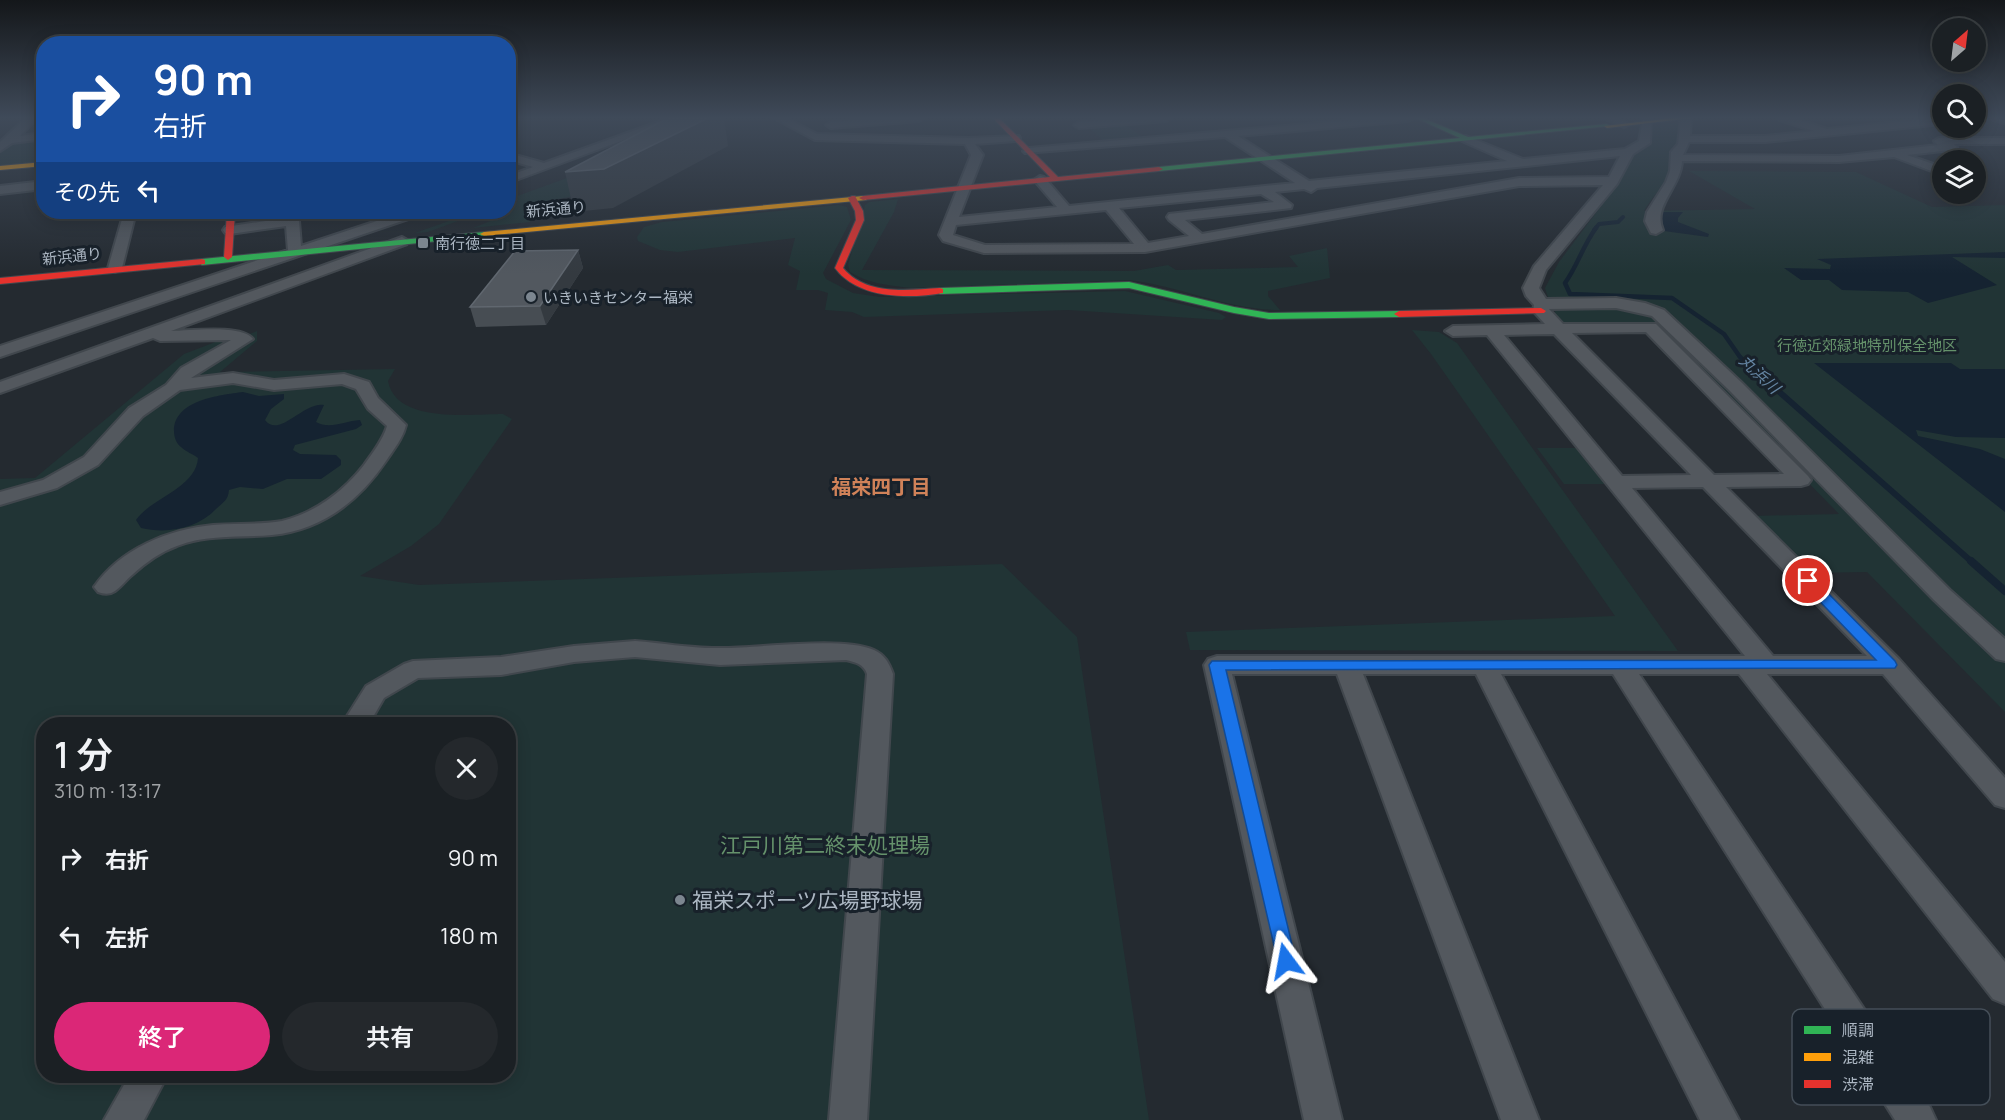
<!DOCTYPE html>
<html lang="ja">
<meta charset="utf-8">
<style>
:root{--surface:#1b2024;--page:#24282c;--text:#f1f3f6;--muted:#a0a3a6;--line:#393e41;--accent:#db2777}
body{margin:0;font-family:Manrope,"Noto Sans JP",sans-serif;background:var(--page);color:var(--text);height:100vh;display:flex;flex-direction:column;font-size:22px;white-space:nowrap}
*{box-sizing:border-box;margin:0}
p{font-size:20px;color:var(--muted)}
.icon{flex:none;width:33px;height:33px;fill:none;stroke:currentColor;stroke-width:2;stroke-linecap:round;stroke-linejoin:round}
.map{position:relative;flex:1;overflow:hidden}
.sheet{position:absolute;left:36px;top:717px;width:480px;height:366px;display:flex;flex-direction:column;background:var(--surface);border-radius:24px;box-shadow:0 3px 15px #0003,0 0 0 2px var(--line)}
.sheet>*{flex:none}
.top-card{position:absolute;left:36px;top:36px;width:480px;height:183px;border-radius:24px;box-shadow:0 3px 15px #0003,0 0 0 2px var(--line);background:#1a4fa0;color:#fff;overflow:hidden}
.needle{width:39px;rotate:28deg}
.controls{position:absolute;left:1932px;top:18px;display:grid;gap:12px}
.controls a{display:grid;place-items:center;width:54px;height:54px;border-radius:50%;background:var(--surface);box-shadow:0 3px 15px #0003,0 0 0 2px var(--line);font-size:30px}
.pin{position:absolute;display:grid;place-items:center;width:51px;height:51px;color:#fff;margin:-26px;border:3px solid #fff;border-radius:50%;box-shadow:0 2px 6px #0007}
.me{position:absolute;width:66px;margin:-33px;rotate:347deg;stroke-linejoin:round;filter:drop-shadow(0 0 4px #0008)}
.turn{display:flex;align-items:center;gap:21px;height:126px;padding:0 18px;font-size:27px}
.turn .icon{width:78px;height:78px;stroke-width:2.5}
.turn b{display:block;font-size:42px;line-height:51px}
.then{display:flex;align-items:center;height:57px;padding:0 18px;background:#0003;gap:12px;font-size:22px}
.round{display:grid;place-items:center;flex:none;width:63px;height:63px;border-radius:32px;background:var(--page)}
.summary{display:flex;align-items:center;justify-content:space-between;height:102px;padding:0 18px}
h1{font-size:36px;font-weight:600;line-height:45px}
.primary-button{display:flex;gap:12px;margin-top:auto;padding:12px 18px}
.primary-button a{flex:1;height:69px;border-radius:36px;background:var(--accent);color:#fff;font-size:24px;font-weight:600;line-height:69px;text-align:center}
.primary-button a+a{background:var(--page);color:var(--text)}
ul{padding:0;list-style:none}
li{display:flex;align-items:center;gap:18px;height:78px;padding:0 18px}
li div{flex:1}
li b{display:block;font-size:22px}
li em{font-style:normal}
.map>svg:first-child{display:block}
.green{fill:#213435;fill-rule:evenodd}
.water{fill:#152331}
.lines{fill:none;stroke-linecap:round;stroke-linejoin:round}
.stream-far3{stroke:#152331;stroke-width:4}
.stream-far2{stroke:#152331;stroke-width:4.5}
.stream-far1{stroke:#152331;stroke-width:6}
.stream{stroke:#152331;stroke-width:8}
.street-casing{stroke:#41474d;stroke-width:4}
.fast-casing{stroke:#41474d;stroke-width:2}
.slow-casing{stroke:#41474d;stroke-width:2}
.jam-casing{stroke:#41474d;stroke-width:2}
.street{fill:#53585e;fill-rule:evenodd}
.fast{fill:#30b455;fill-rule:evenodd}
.slow{fill:#ff9f0a;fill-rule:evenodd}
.jam{fill:#e5322d;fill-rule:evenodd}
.wall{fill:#474d53}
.shaded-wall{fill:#343a40}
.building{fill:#52585f;stroke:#60676f;stroke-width:1.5}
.route{fill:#1a73e8;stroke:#114b97;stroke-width:1.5}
.poi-dot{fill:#7c8690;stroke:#18212a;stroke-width:2}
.labels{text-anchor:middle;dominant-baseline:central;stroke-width:6;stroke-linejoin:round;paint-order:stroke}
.far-street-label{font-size:15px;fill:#acb7c3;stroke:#18212a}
.far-poi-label{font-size:15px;fill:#acb7c3;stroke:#18212a;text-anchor:start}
.far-park-label{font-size:15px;fill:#65926b;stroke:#18212a}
.far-water-label{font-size:16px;font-style:italic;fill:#6585a2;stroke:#18212a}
.neighbourhood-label{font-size:20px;font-weight:bold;fill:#d08259;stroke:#18212a}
.near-park-label{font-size:21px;fill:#65926b;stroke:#18212a}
.near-poi-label{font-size:21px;fill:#acb7c3;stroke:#18212a;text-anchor:start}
.key{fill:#18212a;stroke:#444e58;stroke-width:1.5}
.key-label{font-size:16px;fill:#acb7c3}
</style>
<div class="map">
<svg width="2005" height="1120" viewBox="0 0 2005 1120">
<rect width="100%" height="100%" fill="#242a30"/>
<!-- green -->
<g class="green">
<polygon points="1123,123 1143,138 1105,142 1088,127"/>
<path d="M1678 123 1681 124 1679 143 1671 152C1671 184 1658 187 1644 211L1755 209 1689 171 1856 172 1932 207 2005 205V712L1867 572 1811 573 1753 516 1839 514 1654 325 1565 326 1554 314 1557 307 1548 297 1545 288 1559 262 1620 181 1635 152 1649 144 1651 126Z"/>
<polygon points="43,137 43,161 0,166 0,153 12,141"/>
<polygon points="636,153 575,196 546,201 533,208 530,222 473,228 493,220 474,215 428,232 415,233 474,212 508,212 509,199"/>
<path d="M898 199 894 212 862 270 1134 271 1168 265 1176 270 1298 267 1289 256 1327 248 1330 278 1268 291V296L1280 310C1228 310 1180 286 1129 280L911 288C888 285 869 284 850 272L848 265 865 205 869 202Z"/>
<polygon points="839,205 847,207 851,220 823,273 826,279 853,293 880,297 1125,291 1219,313 1226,317 1222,320 1068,310 864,317 852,312 825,310 828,293 818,290 796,290 800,271 788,265 795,238 678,252 660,250 638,241 637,237 644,227 662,222"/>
<polygon points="1412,330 1439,332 1457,343 1678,651 1190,650 1186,632 1615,616 1431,354"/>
<path d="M257 331V341L220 372 395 369 388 381C396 424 471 414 503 414L512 419 439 524 411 546 360 576 419 585 1002 564 1077 637 1149 1120H0V479L35 478 184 354 218 341 226 343ZM44 724H508V1076H44Z"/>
<polygon points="1537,448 1582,448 1611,484 1564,484"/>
</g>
<!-- water -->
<g class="water">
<polygon points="1661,212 1683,212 1678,218 1678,222 1709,234 1708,237 1664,231 1660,227"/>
<polygon points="2005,252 2005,258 1952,257 1997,285 1928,303 1908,292 1842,290 1829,280 1801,280 1784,268 1830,269 1831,265 1817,259"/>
<polygon points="1814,363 1951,363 1960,369 2005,369 2005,438 1956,437 1916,430 1918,436 1980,449 2005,459 2005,512"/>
<path d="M243 392 259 396 284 394V399L271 409 265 420C279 439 304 401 324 405L316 422C330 430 344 421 360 420L362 425 356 429 295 445 293 450 300 454 336 455 341 460V465L321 479H287L263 489 240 487 229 490C228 501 223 502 216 509 197 529 167 534 141 528L136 520C151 498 196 488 198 458 193 454 186 452 181 447 176 443 174 437 174 431 174 400 220 395 243 392Z"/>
</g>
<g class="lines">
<!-- stream-far3 -->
<polyline class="stream-far3" points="1594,230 1599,224 1618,222 1623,217"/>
<!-- stream-far2 -->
<path class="stream-far2" d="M1596 228C1582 247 1578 265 1565 283L1570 294 1672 298 1724 334 1740 357 1760 375"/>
<!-- stream-far1 -->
<polyline class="stream-far1" points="1758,373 1972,562"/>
<!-- stream -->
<polyline class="stream" points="1971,561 2005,591"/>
<defs>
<g id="street">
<polygon points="26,118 37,118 20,136 44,133 44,139 12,143 0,151 0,142"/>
<polygon points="669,118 683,118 508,183 508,176 533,167 508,160 508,153 544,163"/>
<path d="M774 118H786L817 134 968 138 1019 136 1020 138 1015 141 975 144 983 155 959 217 1057 207 1034 180 1040 176 1044 177 1069 206 1295 183 1225 137 1025 153 1023 151 1029 148 1377 118H1413L1408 121 1238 136 1309 181 1507 161 1462 141 1461 139 1466 136 1523 159 1625 149 1639 141 1643 119H1651L1650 143 1633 154 1617 184 1546 270 1539 288 1546 299 1616 298 1645 303 1664 310 1741 382 1950 590 2005 639V661L1996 659 1934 600 1729 390 1652 316 1616 308 1549 309 1563 324H1656L1808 476 1811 480 1808 484 1801 486 1726 487 1899 659 2005 778V808L1995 805 1883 674H1767L2005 962V1004L1993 999 1739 674H1639L1930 1107 1936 1120H1895L1613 674H1501L1739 1120H1700L1476 674H1363L1539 1120H1501L1337 674H1232L1342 1120H1304L1204 665 1208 659 1217 656H1745L1487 335 1453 336 1445 331 1453 326 1545 324 1533 311 1534 305 1526 296 1523 288 1534 266 1603 185 1519 186 1145 252 984 253 943 241 939 235 971 155 965 144 815 140ZM1620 156 1609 177 1519 178 1202 234 1185 220 1291 208 1292 205 1275 192 1304 189 1311 192 1317 188ZM1261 194 1274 202 1169 214 1167 217 1169 220 1189 236 1148 243 1119 208ZM1106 210 1134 244 985 245 953 235 956 225ZM1646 332 1784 474 1714 475 1572 333ZM1554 334 1691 475 1622 476 1504 335ZM1703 487 1867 656H1773L1632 488Z"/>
<polygon points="885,118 924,118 919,121 831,128 826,125 831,122"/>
<polygon points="1132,118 1171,118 1166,121 1079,128 1074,125 1079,122"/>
<polygon points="1603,118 1616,118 1629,124 1624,127"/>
<path d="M1681 118H1691L1690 136H1765L1814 131 1780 120 1779 118H1793L1827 129 1942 118V124L1765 142H1689L1683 155 1839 156 1938 145 1934 141 1939 138H2005V144H1954L1957 147 1951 150 1907 155 1942 167V175L1894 157 1839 162 1682 161C1681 187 1652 206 1663 230L1656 234 1651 233 1645 221 1647 212 1666 182 1670 171 1671 152 1678 144Z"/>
<polygon points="1993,118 2005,118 2005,123 1994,120"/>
<polygon points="44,181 44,189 0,194 0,186"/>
<polygon points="124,212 136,212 122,268 115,272 108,268"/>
<polygon points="404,212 421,212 420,215 0,357 0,346 288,250 286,226 230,234 225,233 223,230 225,227 292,217 299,221 301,246"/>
<path d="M402 237 409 241 407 244 171 331C190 331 241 324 253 339L191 378 233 373 274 380 344 374 369 382 378 398 406 425C403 438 394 449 386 461 359 501 322 530 272 535 241 538 207 534 177 546 160 552 145 563 132 575 126 580 121 587 115 591 109 595 104 594 98 592L94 587C120 549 169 529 213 525 236 523 260 525 282 521 315 513 344 491 364 465 373 452 383 440 387 426L368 409 356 389 342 384 274 390 233 383 180 390 143 416 98 465 57 488 0 505V492L43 480 84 457 129 408 166 385 181 368 231 340 160 341 153 338 0 393V382Z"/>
<path d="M635 641C664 643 693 649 722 648 760 648 842 636 874 650 885 655 889 663 893 674L867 1120H829L867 674C864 664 855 662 846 660L720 665 635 657 574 662 501 675 418 678 384 698 369 724H342L366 686 404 664 413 661 501 657 574 646Z"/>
<polygon points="129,1076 167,1076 144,1120 104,1120"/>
</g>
<g id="fast">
<polygon points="1416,118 1423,118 1468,137 1607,124 1610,126 1159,171 1155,169 1159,167 1460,138"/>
<polygon points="484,232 487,232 487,236 202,265 198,262 202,259"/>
<polygon points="1129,282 1234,307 1269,313 1399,311 1404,314 1399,317 1269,319 1234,313 1129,288 940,294 935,291 940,288"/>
</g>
<g id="slow">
<polygon points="1673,118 1691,118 1607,128 1604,126"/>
<polygon points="44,162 44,166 0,170 0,166"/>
<polygon points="863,196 867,198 866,200 484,236 480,234 484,232"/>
</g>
<g id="jam">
<polygon points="993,118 999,118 1058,177 1159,167 1163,169 1159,171 863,200 859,198 863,196 1050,177"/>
<path d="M852 196H855L863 211 864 220 843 268C866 296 908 290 940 288L943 289V293C908 299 858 299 835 268L856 220 855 211 848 198Z"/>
<polygon points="227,212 235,212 232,257 228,260 224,257"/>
<polygon points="202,259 205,260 205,264 0,284 0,278"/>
<polygon points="1541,308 1546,311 1544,313 1399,317 1394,314 1399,311"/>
</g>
</defs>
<!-- street casing -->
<use href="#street" class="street-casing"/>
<!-- fast casing -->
<use href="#fast" class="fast-casing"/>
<!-- slow casing -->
<use href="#slow" class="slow-casing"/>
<!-- jam casing -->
<use href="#jam" class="jam-casing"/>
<!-- street -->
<use href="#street" class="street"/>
<!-- fast -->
<use href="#fast" class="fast"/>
<!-- slow -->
<use href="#slow" class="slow"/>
<!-- jam -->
<use href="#jam" class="jam"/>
</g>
<!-- wall -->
<polygon class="wall" points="578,250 583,268 546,325 476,327 470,307"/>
<!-- shaded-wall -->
<g class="shaded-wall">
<polygon points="708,118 724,118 728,146 613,208 574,212 565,172"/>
<polygon points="578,250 583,268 546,325 540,306"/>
</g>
<!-- building -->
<g class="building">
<polygon points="668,118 708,118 604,169 565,172"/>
<polygon points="578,250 540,306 470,307 515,251"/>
</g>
<!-- sky -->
<linearGradient id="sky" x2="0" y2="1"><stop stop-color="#14171a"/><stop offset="0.43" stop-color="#3f4a59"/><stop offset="1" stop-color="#3f4a59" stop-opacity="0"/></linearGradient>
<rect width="2005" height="274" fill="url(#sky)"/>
<!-- route -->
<polygon class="route" points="1808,577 1813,578 1895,661 1897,665 1895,668 1226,670 1296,961 1293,967 1286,970 1279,967 1209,665 1212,661 1876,660 1803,584 1801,581"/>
<!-- markers -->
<g class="poi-dot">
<rect x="417" y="237" width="12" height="12" rx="3"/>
<circle cx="531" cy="297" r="6"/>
<circle cx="680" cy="900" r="6"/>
</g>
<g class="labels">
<!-- far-street labels -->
<g class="far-street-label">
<text transform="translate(556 209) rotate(-5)">新浜通り</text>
<text transform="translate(72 256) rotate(-6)">新浜通り</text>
</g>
<!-- far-poi labels -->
<g class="far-poi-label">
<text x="435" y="243">南行徳二丁目</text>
<text x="543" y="297">いきいきセンター福栄</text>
</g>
<!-- far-park labels -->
<g class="far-park-label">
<text x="1867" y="345">行徳近郊緑地特別保全地区</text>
</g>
<!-- far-water labels -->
<g class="far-water-label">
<text transform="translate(1760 374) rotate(43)">丸浜川</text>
</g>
<!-- neighbourhood labels -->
<g class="neighbourhood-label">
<text x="881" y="486">福栄四丁目</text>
</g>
<!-- near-park labels -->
<g class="near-park-label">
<text x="825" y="845">江戸川第二終末処理場</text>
</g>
<!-- near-poi labels -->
<g class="near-poi-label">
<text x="692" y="900">福栄スポーツ広場野球場</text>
</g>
</g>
<!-- legend -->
<rect x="1792" y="1009" width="198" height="96" rx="9" class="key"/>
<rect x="1804" y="1026" width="27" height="8" fill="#30b455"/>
<rect x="1804" y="1053" width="27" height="8" fill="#ff9f0a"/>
<rect x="1804" y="1080" width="27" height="8" fill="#e5322d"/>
<g class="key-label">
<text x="1842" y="1036">順調</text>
<text x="1842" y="1063">混雑</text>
<text x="1842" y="1090">渋滞</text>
</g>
</svg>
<div class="controls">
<a><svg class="needle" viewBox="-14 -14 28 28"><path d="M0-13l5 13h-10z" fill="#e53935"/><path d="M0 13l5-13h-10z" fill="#a0a3a6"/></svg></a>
<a><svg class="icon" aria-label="search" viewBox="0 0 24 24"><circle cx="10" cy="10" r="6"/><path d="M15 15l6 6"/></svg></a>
<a><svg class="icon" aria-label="layers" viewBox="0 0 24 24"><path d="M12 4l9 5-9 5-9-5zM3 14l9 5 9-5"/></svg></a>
</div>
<div class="pin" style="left:1808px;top:581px;background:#d93025"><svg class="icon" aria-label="arrive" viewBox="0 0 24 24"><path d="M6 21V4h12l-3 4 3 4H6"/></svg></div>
<svg class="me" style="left:1286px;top:961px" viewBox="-20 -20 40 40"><path d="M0-17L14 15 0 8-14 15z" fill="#1a73e8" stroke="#fff" stroke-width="4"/></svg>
<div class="top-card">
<div class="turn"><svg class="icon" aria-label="right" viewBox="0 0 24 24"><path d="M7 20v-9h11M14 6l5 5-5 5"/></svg><div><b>90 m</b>右折</div></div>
<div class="then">その先<svg class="icon" aria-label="left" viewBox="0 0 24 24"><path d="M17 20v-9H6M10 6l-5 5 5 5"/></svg></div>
</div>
<section class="sheet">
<div class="summary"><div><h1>1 分</h1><p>310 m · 13:17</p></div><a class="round"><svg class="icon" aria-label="close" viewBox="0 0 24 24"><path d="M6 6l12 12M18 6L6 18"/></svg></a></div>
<ul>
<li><svg class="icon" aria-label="right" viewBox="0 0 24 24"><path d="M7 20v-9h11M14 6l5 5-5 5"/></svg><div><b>右折</b></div><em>90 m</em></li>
<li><svg class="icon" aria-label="left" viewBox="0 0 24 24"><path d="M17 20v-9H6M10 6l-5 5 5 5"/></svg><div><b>左折</b></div><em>180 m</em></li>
</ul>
<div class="primary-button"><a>終了</a><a>共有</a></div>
</section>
</div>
